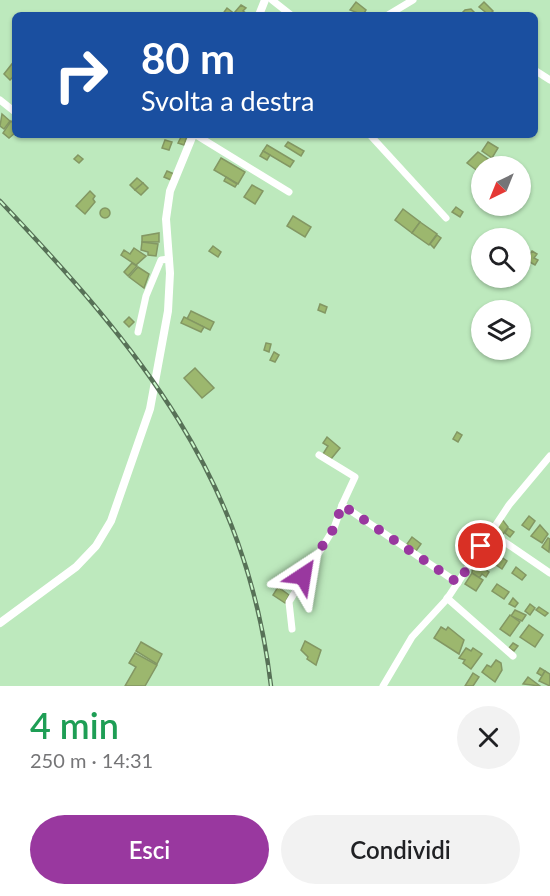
<!DOCTYPE html>
<html lang="it">
<meta charset="utf-8">
<style>
:root{--surface:#fff;--page:#f2f2f2;--text:#202124;--muted:#757577;--accent:#99389f}
body{margin:0;font-family:Lato,sans-serif;background:var(--page);color:var(--text);height:100vh;display:flex;flex-direction:column;font-size:22px;white-space:nowrap}
*{box-sizing:border-box;margin:0}
p{font-size:20px;color:var(--muted)}
.icon{flex:none;width:33px;height:33px;fill:none;stroke:currentColor;stroke-width:2;stroke-linecap:round;stroke-linejoin:round}
.map{position:relative;height:686px;overflow:hidden}
.sheet{display:flex;flex-direction:column;background:var(--surface);flex:1}
.sheet>*{flex:none}
.hud{position:absolute;left:12px;top:12px;width:526px;height:126px;border-radius:9px;box-shadow:0 2px 4px #0004;background:#1a4fa0;color:#fff;overflow:hidden}
.needle{width:39px;rotate:223deg}
.controls{position:absolute;left:471px;top:156px;display:grid;gap:12px}
.controls a{display:grid;place-items:center;width:60px;height:60px;border-radius:50%;background:var(--surface);box-shadow:0 2px 4px #0004;font-size:30px}
.pin{position:absolute;display:grid;place-items:center;width:51px;height:51px;color:#fff;margin:-26px;border:3px solid #fff;border-radius:50%;box-shadow:0 2px 6px #0007}
.me{position:absolute;width:66px;margin:-33px;rotate:33deg;stroke-linejoin:round;filter:drop-shadow(0 0 4px #0008)}
.turn{display:flex;align-items:center;gap:21px;height:126px;padding:0 30px;font-size:27px}
.turn .icon{width:78px;height:78px;stroke-width:2.5}
.turn b{display:block;font-size:42px;line-height:51px}
.round{display:grid;place-items:center;flex:none;width:63px;height:63px;border-radius:32px;background:var(--page)}
.overview{display:flex;align-items:center;justify-content:space-between;height:102px;padding:0 30px}
h1{font-size:36px;font-weight:600;line-height:45px;color:#1e9e55}
.action{display:flex;gap:12px;margin-top:auto;padding:12px 30px}
.action a{flex:1;height:69px;border-radius:36px;background:var(--accent);color:#fff;font-size:24px;font-weight:600;line-height:69px;text-align:center}
.action a+a{background:var(--page);color:var(--text)}
.map>svg:first-child{display:block}
.building{fill:#9cb76e;stroke:#839763;stroke-width:1.5}
.lines{fill:none;stroke-linecap:round;stroke-linejoin:round}
.minor{stroke:#fff;stroke-width:7}
.tertiary{stroke:#fff;stroke-width:8}
.rail-casing{stroke:#577157;stroke-width:4.5}
.rail{stroke:#caf7ca;stroke-width:2;stroke-dasharray:7;stroke-linecap:butt}
.route{stroke:#99389f;stroke-width:10;stroke-dasharray:0 18}
</style>
<div class="map">
<svg width="550" height="686" viewBox="0 0 550 686">
<rect width="100%" height="100%" fill="#bde9bd"/>
<!-- building -->
<g class="building">
<polygon points="356,2 366,10 363,15 350,10"/>
<polygon points="484,2 493,11 489,15 479,7"/>
<polygon points="241,5 246,8 243,11 249,15 239,15 235,12"/>
<polygon points="227,8 236,15 222,15"/>
<polygon points="471,9 477,15 460,15 465,10"/>
<polygon points="15,60 15,75 10,80 4,74"/>
<polygon points="2,114 10,121 4,129 0,126"/>
<polygon points="11,121 15,125 15,133 9,138 3,133"/>
<polygon points="182,135 187,136 184,145 178,143"/>
<polygon points="165,140 172,142 169,150 162,148"/>
<polygon points="288,142 304,151 301,156 285,146"/>
<polygon points="488,142 498,148 492,158 482,151"/>
<polygon points="267,145 294,161 290,167 263,151"/>
<polygon points="263,151 270,155 267,160 260,156"/>
<polygon points="478,152 488,159 479,172 467,163"/>
<polygon points="78,155 83,159 79,163 74,159"/>
<polygon points="221,158 245,172 238,184 214,170"/>
<polygon points="167,171 174,174 171,180 164,177"/>
<polygon points="226,177 237,184 235,187 224,181"/>
<polygon points="137,178 143,183 135,190 130,185"/>
<polygon points="143,183 148,188 141,195 135,190"/>
<polygon points="252,185 263,191 255,204 244,197"/>
<polygon points="90,191 95,196 93,199 95,202 85,214 76,206"/>
<polygon points="456,207 463,212 460,217 452,212"/>
<circle cx="105" cy="213" r="5"/>
<polygon points="403,209 420,222 412,233 395,220"/>
<polygon points="293,216 311,227 305,237 287,226"/>
<polygon points="420,222 437,234 429,245 412,233"/>
<polygon points="159,233 159,242 142,242 142,236"/>
<polygon points="437,235 441,238 434,248 430,244"/>
<polygon points="142,242 158,244 156,256 148,255 148,252 141,250"/>
<polygon points="213,246 221,252 218,257 209,251"/>
<polygon points="134,248 146,256 136,265 121,255 124,250 130,254"/>
<polygon points="532,251 537,254 534,258 538,260 535,265 526,260"/>
<polygon points="132,263 137,266 128,276 124,272"/>
<polygon points="138,267 149,274 144,288 129,277"/>
<polygon points="320,304 327,307 325,313 318,310"/>
<polygon points="191,311 214,322 210,330 187,319"/>
<polygon points="129,317 134,322 129,327 124,322"/>
<polygon points="184,317 204,327 201,332 181,323"/>
<polygon points="266,343 271,344 269,352 264,350"/>
<polygon points="274,352 279,355 275,362 270,360"/>
<polygon points="195,368 214,388 202,398 184,378"/>
<polygon points="457,432 462,435 458,442 453,439"/>
<polygon points="327,437 340,448 331,459 323,454 328,446 323,443"/>
<polygon points="529,516 535,521 529,530 522,525"/>
<polygon points="501,518 508,527 501,537 492,531"/>
<polygon points="540,525 548,534 542,543 531,536"/>
<polygon points="508,528 514,532 510,537 505,533"/>
<polygon points="412,537 421,544 416,551 407,544"/>
<polygon points="548,538 550,539 549,552 542,547"/>
<polygon points="494,552 507,561 502,569 489,560"/>
<polygon points="473,562 489,572 486,577 482,574 479,578 472,573"/>
<polygon points="516,567 526,575 522,580 512,573"/>
<polygon points="472,573 483,580 476,591 465,584"/>
<polygon points="497,584 509,592 504,599 492,591"/>
<polygon points="278,587 289,595 285,603 273,595"/>
<polygon points="513,598 518,603 515,607 509,604"/>
<polygon points="530,604 535,608 530,615 525,611"/>
<polygon points="539,607 548,613 545,616 536,610"/>
<polygon points="515,610 526,615 522,621 511,616"/>
<polygon points="510,615 520,622 510,636 500,629"/>
<polygon points="529,625 543,635 535,647 520,637"/>
<polygon points="441,627 446,630 448,627 464,640 459,654 434,638"/>
<polygon points="305,641 321,650 316,665 307,659 308,657 301,650"/>
<polygon points="141,642 162,654 157,664 136,651"/>
<polygon points="513,643 518,646 514,651 509,648"/>
<polygon points="466,648 471,651 473,648 482,654 471,669 463,663 465,660 459,658"/>
<polygon points="135,653 157,665 145,686 125,686 136,667 129,663"/>
<polygon points="496,660 501,663 502,670 495,682 482,672 487,665 491,667"/>
<polygon points="540,668 545,671 542,676 537,673"/>
<polygon points="545,671 550,674 550,686 539,681"/>
<polygon points="473,673 479,677 473,686 465,686"/>
<polygon points="528,677 540,686 523,684"/>
</g>
<g class="lines">
<!-- minor -->
<g class="minor">
<polyline points="272,0 291,15"/>
<polyline points="388,15 413,0"/>
<polyline points="536,71 550,80"/>
<polyline points="0,100 15,112"/>
<polyline points="196,135 289,192"/>
<polyline points="370,135 446,218"/>
<polyline points="138,332 146,296 161,260 169,259"/>
<polyline points="319,455 355,477 342,505 458,583"/>
<polyline points="490,532 550,573"/>
<polyline points="447,598 513,656"/>
<polyline points="292,629 289,602 334,528 342,505"/>
<polyline points="383,686 412,637 447,599 509,505 550,456"/>
</g>
<!-- tertiary -->
<g class="tertiary">
<polyline points="259,15 265,0"/>
<polyline points="0,623 76,567 96,546 111,521 150,409 168,311 170,273 166,219 170,191 193,135"/>
</g>
<defs>
<path id="rail" d="M0 201C140 349 246 476 271 686"/>
</defs>
<!-- rail casing -->
<use href="#rail" class="rail-casing"/>
<!-- rail -->
<use href="#rail" class="rail"/>
</g>
<g class="lines">
<!-- route -->
<polyline class="route" points="303,576 334,528 342,505 458,583 481,546"/>
</g>
</svg>
<div class="controls">
<a><svg class="needle" viewBox="-14 -14 28 28"><path d="M0-13l5 13h-10z" fill="#e53935"/><path d="M0 13l5-13h-10z" fill="#757577"/></svg></a>
<a><svg class="icon" aria-label="search" viewBox="0 0 24 24"><circle cx="10" cy="10" r="6"/><path d="M15 15l6 6"/></svg></a>
<a><svg class="icon" aria-label="layers" viewBox="0 0 24 24"><path d="M12 4l9 5-9 5-9-5zM3 14l9 5 9-5"/></svg></a>
</div>
<div class="pin" style="left:481px;top:546px;background:#d93025"><svg class="icon" aria-label="arrive" viewBox="0 0 24 24"><path d="M6 21V4h12l-3 4 3 4H6"/></svg></div>
<svg class="me" style="left:303px;top:576px" viewBox="-20 -20 40 40"><path d="M0-17L14 15 0 8-14 15z" fill="#99389f" stroke="#fff" stroke-width="4"/></svg>
<div class="hud">
<div class="turn"><svg class="icon" aria-label="right" viewBox="0 0 24 24"><path d="M7 20v-9h11M14 6l5 5-5 5"/></svg><div><b>80 m</b>Svolta a destra</div></div>
</div>
</div>
<section class="sheet">
<div class="overview"><div><h1>4 min</h1><p>250 m · 14:31</p></div><a class="round"><svg class="icon" aria-label="close" viewBox="0 0 24 24"><path d="M6 6l12 12M18 6L6 18"/></svg></a></div>
<div class="action"><a>Esci</a><a>Condividi</a></div>
</section>
